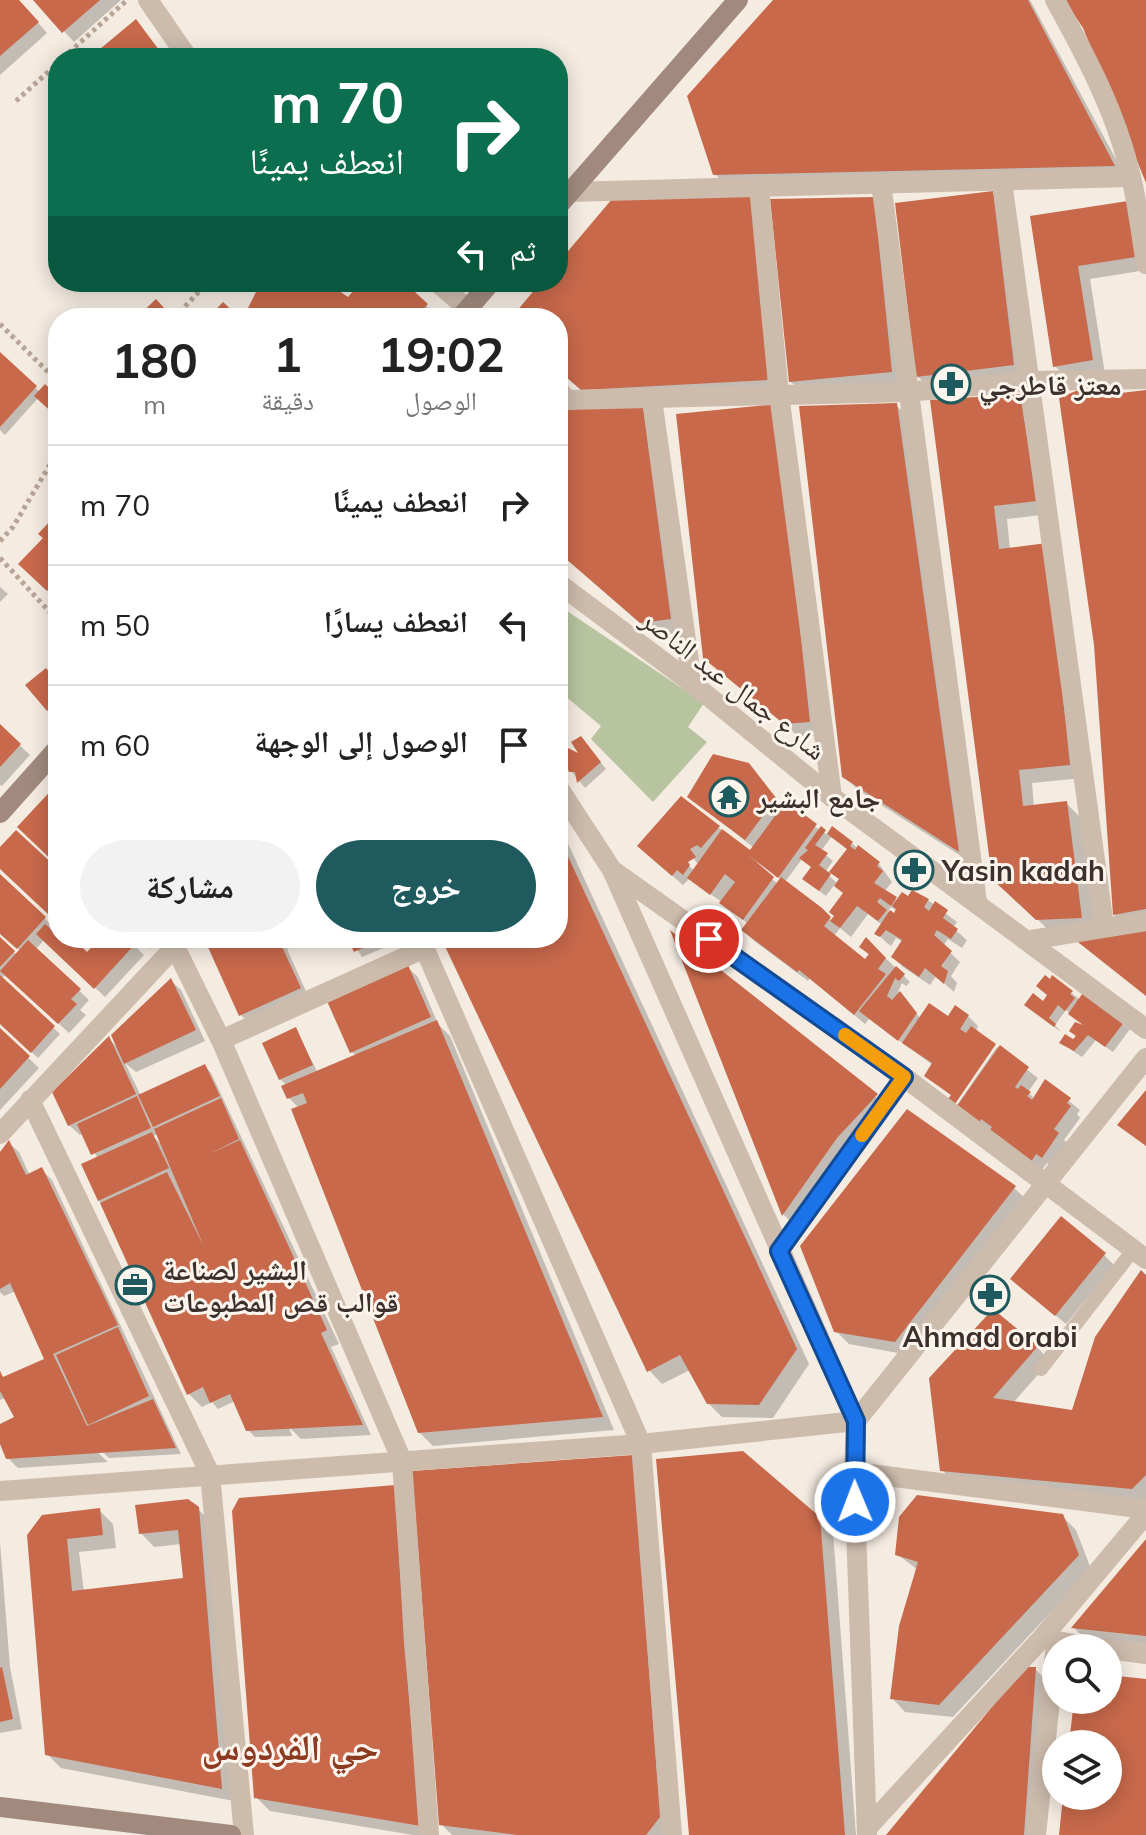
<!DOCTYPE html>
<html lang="ar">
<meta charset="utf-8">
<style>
:root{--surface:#fff;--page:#f2f2f2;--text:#222;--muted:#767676;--line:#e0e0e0;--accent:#1f5a5e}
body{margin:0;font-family:Mulish,"Noto Naskh Arabic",sans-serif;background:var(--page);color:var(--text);direction:rtl;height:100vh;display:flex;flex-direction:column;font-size:30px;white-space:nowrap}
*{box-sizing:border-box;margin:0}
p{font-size:26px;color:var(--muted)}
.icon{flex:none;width:44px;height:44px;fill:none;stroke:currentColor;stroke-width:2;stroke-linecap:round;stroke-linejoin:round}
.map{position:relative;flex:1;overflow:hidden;direction:ltr}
.drawer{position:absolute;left:48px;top:308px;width:520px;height:640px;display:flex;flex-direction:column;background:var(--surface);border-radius:32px;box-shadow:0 4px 20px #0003;direction:rtl}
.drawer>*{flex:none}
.banner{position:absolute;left:48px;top:48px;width:520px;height:244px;border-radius:32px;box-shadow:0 4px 20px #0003;direction:rtl;background:#0b6e4f;color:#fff;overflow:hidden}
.tools{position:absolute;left:1042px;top:1634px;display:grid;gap:16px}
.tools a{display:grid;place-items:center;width:80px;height:80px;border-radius:50%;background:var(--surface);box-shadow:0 4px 20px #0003;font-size:40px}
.pin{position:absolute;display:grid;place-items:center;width:68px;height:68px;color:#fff;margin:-34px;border:4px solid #fff;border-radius:50%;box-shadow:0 2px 8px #0007}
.me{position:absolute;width:88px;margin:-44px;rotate:359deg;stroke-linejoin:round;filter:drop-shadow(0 0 6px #0008)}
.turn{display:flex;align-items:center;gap:28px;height:168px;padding:0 32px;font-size:36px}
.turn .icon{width:104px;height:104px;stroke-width:2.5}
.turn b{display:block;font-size:56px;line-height:68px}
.then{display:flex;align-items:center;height:76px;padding:0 32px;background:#0003;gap:16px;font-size:30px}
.eta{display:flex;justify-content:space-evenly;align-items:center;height:136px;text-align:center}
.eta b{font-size:48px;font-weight:700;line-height:56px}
.cta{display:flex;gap:16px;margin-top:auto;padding:16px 32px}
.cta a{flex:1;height:92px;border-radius:48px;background:var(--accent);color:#fff;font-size:32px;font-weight:700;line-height:92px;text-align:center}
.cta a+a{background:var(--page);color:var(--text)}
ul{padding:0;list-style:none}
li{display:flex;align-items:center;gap:24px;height:120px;padding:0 32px;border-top:2px solid var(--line)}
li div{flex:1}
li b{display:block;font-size:30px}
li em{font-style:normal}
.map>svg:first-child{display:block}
.green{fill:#b8c4a0}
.shadow{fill:#0003;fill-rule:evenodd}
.building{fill:#c8694b}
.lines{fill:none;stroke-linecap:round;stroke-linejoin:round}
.path{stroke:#b9a596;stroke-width:5;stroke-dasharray:4 4;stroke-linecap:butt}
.service{stroke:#cdbbac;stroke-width:14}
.minor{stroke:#cdbbac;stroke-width:20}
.secondary{stroke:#a18a7d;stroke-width:20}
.route-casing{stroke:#114b97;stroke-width:20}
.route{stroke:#1a73e8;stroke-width:14}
.slow{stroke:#f59e0b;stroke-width:14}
.labels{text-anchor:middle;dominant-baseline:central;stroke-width:6;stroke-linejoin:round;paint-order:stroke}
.poi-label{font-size:28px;font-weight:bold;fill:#3b302b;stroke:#fbf5ee;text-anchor:start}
.street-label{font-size:28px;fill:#3b302b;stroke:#fbf5ee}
.district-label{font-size:36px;font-weight:bold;fill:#8c3b22;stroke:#fbf5ee}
</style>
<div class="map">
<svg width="1146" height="1835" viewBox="0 0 1146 1835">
<rect width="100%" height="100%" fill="#f4ebe1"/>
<!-- green -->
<polygon class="green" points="558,605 704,703 688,727 707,742 653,802 591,739 601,726 558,690"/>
<!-- shadow -->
<g class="shadow">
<polygon points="4,0 18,0 47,33 0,75 0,3"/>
<polygon points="35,0 121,0 74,42"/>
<polygon points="776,0 1030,0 1126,178 729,188 715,174"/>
<polygon points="992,193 1006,207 1027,378 932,390 918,377"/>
<polygon points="1127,203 1146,270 1090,279 1105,374 1068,379 1055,366 1032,217"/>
<polygon points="763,212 780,393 640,401 654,415 684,632 655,636 558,551 558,413 596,403 558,370 558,318 513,318 544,282 558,282 558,266"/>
<polygon points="887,213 905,385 804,394 790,381"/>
<polygon points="263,282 322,282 348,299 364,282 401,282 439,318 245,318"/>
<polygon points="0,355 40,392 45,387 58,399 58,415 39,397 5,435 0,430"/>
<polygon points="1102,382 1115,396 1146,392 1146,925 1128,928 1115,915 1096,645"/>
<polygon points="1019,396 1033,410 1049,514 1007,519 1010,550 1047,546 1083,778 1032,783 1034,807 1066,803 1080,817 1095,931 1052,933 1008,892 932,402"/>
<polygon points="896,405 910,419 972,863 858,790 844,776"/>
<polygon points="775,406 823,735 799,737 705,657"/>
<polygon points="52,522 58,528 58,566 54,571 58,575 58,592 54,596 21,564 45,538"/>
<polygon points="0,587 8,594 0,602"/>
<polygon points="58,669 58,714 55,716 48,710 50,675"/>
<polygon points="0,727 30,755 2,786 0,785"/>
<polygon points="587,745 606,769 585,788 571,771 584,757"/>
<path d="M748 765 784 807 828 835 851 843 879 864 892 882 883 893 898 901 928 900 957 922 953 928 967 940 962 948 948 939 943 946 960 962 951 976 957 983 954 992 936 976 930 985 903 967 893 957 903 942 896 938 891 946 887 943 877 933 882 925 868 914 851 937 840 928 834 936 866 962 870 956 861 947 867 940 910 982 906 986 902 983 898 992 921 1019 968 1016 978 1026 952 1096 926 1075 933 1065 869 1019 865 1024 810 978 808 981 753 940 743 930 748 924 722 902 689 879 683 885 649 856 718 827 750 853 754 848 690 797ZM832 836 848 850 838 884 825 872 833 861 821 851ZM692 857 699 865 694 871 684 860ZM802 859 813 868 811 885 826 896 835 884 845 894 832 921 785 882ZM758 862 782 880 778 884 755 866ZM891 907 897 911 894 916 888 911Z"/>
<polygon points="558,822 809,1364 773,1418 722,1417 708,1403 690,1370 662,1384 649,1370 443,938 558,938"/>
<polygon points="0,849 58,872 58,921 0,867"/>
<polygon points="0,877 55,928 51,932 68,948 87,954 103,938 127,938 144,955 105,997 44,940 36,949 89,1000 80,1010 86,1015 69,1033 6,974 1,979 60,1034 38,1058 0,1022 0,939 17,955 21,951 0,932"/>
<polygon points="675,937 890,1109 797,1228 784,1215"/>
<polygon points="138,938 160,938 150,949"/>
<polygon points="215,938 312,938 287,949 309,998 251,1025 241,1015"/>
<polygon points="340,938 393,938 395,943 362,957 350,938 343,941"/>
<polygon points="407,967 418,977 438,1024 450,1036 614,1430 433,1446 419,1432 299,1108 289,1098 284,1087 287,1086 280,1079 296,1030 318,1073 356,1056 352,1052"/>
<polygon points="1053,978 1080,1000 1130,1029 1113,1052 1096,1040 1082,1057 1061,1043 1073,1042 1086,1027 1066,1010 1055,1025 1061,1032 1033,1011 1049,996"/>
<path d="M171 981 181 990 205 1041 136 1072 125 1063 141 1096 205 1066 211 1073 339 1344 331 1347 371 1435 301 1439 289 1427 292 1436 255 1437 248 1430 235 1401 218 1409 212 1402 202 1407 189 1394 99 1200 98 1159 84 1133 80 1135 69 1125 109 1039 119 1049ZM158 1134 163 1146 153 1136Z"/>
<polygon points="0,1031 39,1068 0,1110"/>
<polygon points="997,1047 1038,1078 1028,1092 1035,1099 1046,1082 1080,1110 1077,1114 1080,1118 1064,1140 1068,1144 1052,1166 1047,1163 1041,1171 957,1105"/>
<polygon points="9,1143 19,1152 30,1176 42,1170 52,1180 181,1454 109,1458 95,1444 92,1447 108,1462 18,1468 8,1458 0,1438 0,1426 18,1418 7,1397 0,1400 0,1372 4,1379 46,1360 16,1291 4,1296 0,1292 0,1156"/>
<polygon points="1014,1188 1028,1201 909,1355 849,1344 835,1330"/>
<polygon points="1104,1255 1114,1265 1066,1324 1022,1288"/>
<polygon points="1146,1278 1146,1502 956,1483 942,1470 931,1379 1037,1347 1050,1361 1013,1403 1074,1412"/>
<polygon points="633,1457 670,1835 452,1835 441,1824"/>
<polygon points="394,1487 433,1835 413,1835 270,1811 256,1797"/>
<polygon points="198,1509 212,1523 234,1801 61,1768 47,1754 29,1535 99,1510 113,1524 116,1548 79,1552 84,1592 185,1580 181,1544 154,1547 141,1533"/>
<polygon points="1062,1516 1076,1530 1091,1569 953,1717 905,1712 892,1698 918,1570 897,1554"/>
<polygon points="818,1518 833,1532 856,1835 691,1835"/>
<polygon points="0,1542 10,1667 22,1729 0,1733"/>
<polygon points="1146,1542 1146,1644 1084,1638 1074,1628"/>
<polygon points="1026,1669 1035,1669 1049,1683 1038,1835 888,1835"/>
</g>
<!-- building -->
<g class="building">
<polygon points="0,0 19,0 39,22 0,56"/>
<polygon points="33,0 100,0 62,33"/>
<polygon points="773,0 1028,0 1115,166 713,175 687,96"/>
<polygon points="1064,0 1146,0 1146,183 1083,28"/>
<polygon points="136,19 165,58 87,58 100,49"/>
<polygon points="993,191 1014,365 916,377 895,203"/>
<polygon points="751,196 768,380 581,390 558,370 558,318 511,318 541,282 558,282 558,263 612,199"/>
<polygon points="874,197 892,372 789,382 770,199"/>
<polygon points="1128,201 1136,257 1078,266 1093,360 1053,367 1030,216"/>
<polygon points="261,282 326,282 348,297 361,282 404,282 428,304 415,318 243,318"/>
<polygon points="156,299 166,310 158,318 136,318"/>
<polygon points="223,302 240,318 208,318"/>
<polygon points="0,352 37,386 0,427"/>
<polygon points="1102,380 1104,395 1146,390 1146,909 1113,915 1094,645 1059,398"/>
<polygon points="45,384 58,396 56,416 34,396"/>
<polygon points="1020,394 1037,501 994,506 999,549 1047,543 1070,765 1019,770 1023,806 1067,801 1082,918 1036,920 992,879 930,400"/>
<polygon points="642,400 671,619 640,623 558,552 558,411"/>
<polygon points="897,403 959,852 842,777 799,406"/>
<polygon points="776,404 810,722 784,724 703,658 676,414"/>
<polygon points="52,519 58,526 52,538 58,544 58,553 49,563 58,572 58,579 47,591 18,564 43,538 38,534"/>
<polygon points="58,666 58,702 47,711 25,685 46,668 50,673"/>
<polygon points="0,724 21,744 0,767"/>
<polygon points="581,736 601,762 577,783 575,772 569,772 559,751 564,746 578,753 571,742"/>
<polygon points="713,754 749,763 776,798 745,840 687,797"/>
<polygon points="58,783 58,866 17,827"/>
<polygon points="681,796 720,826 701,848 697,845 690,849 696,857 688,862 690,865 683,875 677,870 672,876 637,846"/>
<polygon points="786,801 817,824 778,878 747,854 774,877 743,920 719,903 735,882 725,874 710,895 687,878 722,829 750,850"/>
<polygon points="821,826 826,830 815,845 828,853 819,865 831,874 819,891 802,879 811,867 799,858 808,850 805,848"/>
<polygon points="832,826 853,842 850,846 855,850 858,845 880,862 877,866 883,871 874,883 897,897 891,906 880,898 877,902 887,910 878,921 857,906 840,928 830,921 834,916 829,912 843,893 834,886 839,879 829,872 847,849 827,834"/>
<polygon points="16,830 58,869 58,905 49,915 0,869 0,847"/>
<polygon points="558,835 797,1349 759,1405 707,1404 680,1355 647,1372 441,938 558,938"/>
<polygon points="0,874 46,917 17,949 0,934"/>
<polygon points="781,877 822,908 831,917 824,926 865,959 869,954 859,947 866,937 886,958 878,969 886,974 854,1015 799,970 797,972 741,930"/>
<polygon points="912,890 929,899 924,907 929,911 935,901 948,910 943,918 958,929 951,939 937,930 934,935 952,951 941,966 948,971 944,984 925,968 919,977 891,957 902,940 886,930 880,937 874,934 890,910 894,913 896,909 892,906 902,892 908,896"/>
<polygon points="45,924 68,945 74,939 87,952 100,938 130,938 136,943 94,989 36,934"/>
<polygon points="670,930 878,1094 837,1138 782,1216"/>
<polygon points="1146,930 1146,996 1074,939"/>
<polygon points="0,937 15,951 0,967"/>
<polygon points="212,938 278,938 301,988 239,1016 207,945"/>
<polygon points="347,938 385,938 354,952"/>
<polygon points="28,940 81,989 71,999 77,1004 58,1024 0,971"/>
<polygon points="408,965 431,1017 350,1053 327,1001"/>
<polygon points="896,966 905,974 899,981 895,978 887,996 892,1000 900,991 917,1013 898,1041 859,1011"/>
<polygon points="0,975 55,1026 31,1053 0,1024"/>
<polygon points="1045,975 1050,979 1052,975 1073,991 1070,994 1075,998 1065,1011 1058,1005 1049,1018 1056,1024 1054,1027 1024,1005 1033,993 1043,1001 1047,995 1036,986"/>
<polygon points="171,978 196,1030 124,1064 111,1035"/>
<polygon points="1085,990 1125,1021 1105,1047 1088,1035 1074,1051 1059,1043 1065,1034 1073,1039 1076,1036 1069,1031 1075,1022 1083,1025 1068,1014"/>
<polygon points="929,1003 948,1016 955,1005 969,1015 960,1029 966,1033 971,1026 996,1044 955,1104 948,1099 951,1095 924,1076 932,1063 902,1043"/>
<polygon points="437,1020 603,1417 418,1433 291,1109 307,1103 303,1093 287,1099 281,1086"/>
<polygon points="296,1027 313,1065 279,1080 262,1043"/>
<polygon points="0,1028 30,1056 0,1089"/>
<polygon points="109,1036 136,1094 68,1126 52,1092"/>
<polygon points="1000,1045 1029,1067 1015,1087 1018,1089 1021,1085 1031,1092 1027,1096 1032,1100 1045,1079 1071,1098 1067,1103 1071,1106 1054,1129 1059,1133 1042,1158 1036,1154 1031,1162 989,1131 992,1127 981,1119 979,1123 957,1106"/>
<polygon points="205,1064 220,1096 153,1127 138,1095"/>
<polygon points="1146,1090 1146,1146 1117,1125"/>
<polygon points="137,1096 151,1128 91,1155 77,1124"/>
<polygon points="221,1098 239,1139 209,1154 240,1140 327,1330 321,1333 363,1425 246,1431 230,1394 210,1403 203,1387 187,1395 100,1203 167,1172 204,1247 154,1129"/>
<polygon points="907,1109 1016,1186 895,1342 834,1332 800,1246"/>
<polygon points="152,1132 169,1168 98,1201 81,1164"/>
<polygon points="9,1140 26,1175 42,1167 118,1325 53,1354 87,1426 153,1399 176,1448 6,1459 0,1444 0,1424 14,1417 0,1391 0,1371 3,1377 44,1359 10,1283 0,1289 0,1152"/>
<polygon points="1061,1216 1106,1253 1055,1316 1010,1279"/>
<polygon points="1141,1270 1146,1275 1146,1475 1132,1489 940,1471 929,1378 993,1309 1038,1346 993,1398 1072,1410 1095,1337"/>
<polygon points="118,1327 149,1396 88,1425 56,1355"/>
<polygon points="743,1451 820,1517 845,1835 689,1835 656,1459"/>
<polygon points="633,1455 660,1817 646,1835 517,1835 439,1825 412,1471"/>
<polygon points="395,1485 404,1644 421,1826 254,1798 232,1511 239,1498"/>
<polygon points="917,1495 1063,1514 1079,1555 939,1705 890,1699 899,1626 918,1562 895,1555 899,1517"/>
<polygon points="188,1499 199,1507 222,1789 45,1755 27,1535 42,1515 100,1508 103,1535 67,1539 72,1591 183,1578 178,1530 139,1534 135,1505"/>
<polygon points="1146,1539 1146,1636 1071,1628"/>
<polygon points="2,1667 13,1719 0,1722 0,1668"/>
<polygon points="1025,1667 1036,1667 1024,1835 886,1835"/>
<polygon points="1108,1675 1146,1679 1146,1835 1059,1835 1063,1796 1108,1796 1108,1744 1069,1744 1074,1700 1108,1700"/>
</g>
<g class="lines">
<!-- path -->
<g class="path">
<polyline points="63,58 126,1"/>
<polyline points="16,101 58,63"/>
<polyline points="174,318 208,282"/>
<polyline points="0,324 58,382"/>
<polyline points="0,541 13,527 58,451"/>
<polyline points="0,558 58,621"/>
</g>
<!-- service -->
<polyline class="service" points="1041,1369 1134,1249"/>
<!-- minor -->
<g class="minor">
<polyline points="148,0 188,58"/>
<path d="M1055 0C1086 56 1117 114 1131 177 1138 205 1141 235 1146 264"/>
<polyline points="1002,181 1104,926"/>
<polyline points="881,183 977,902"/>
<polyline points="759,187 779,394 832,797"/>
<polyline points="570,192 1131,177"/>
<polyline points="437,282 478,318"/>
<polyline points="558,389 567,400 906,392 1031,381 1146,379"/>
<polyline points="652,399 692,683"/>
<polyline points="558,583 692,683 832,797 1146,1029"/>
<polyline points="558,787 612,870 856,1421 854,1472 867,1835"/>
<polyline points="612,870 904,1077 1146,1259"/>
<polyline points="420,938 641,1444 672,1835"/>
<polyline points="1030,940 1146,921"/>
<polyline points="175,947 221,1040 402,1461 429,1835"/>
<polyline points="221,1040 425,948"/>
<polyline points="30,1100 210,1474 244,1835"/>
<polyline points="0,1134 183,938"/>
<polyline points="779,1251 904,1077"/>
<polyline points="854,1472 1146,1509"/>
<polyline points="0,1491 641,1444 856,1421 1146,1058"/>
<polyline points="1046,1639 1097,1648"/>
<polyline points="1108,1649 1146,1654"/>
<polyline points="869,1826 1042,1638 1146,1514"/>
<polyline points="1036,1835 1056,1643"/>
</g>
<!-- secondary -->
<g class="secondary">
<polyline points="558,206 738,0"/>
<polyline points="460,318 491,282"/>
<polyline points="0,813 58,748"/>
<polyline points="0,1807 231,1835"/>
</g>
</g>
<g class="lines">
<defs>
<polyline id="route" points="709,939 904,1077 779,1251 856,1421 855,1502"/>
</defs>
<!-- route casing -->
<use href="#route" class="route-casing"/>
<!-- route -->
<use href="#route" class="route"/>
<!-- slow -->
<polyline class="slow" points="845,1035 904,1077 862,1135"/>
</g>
<!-- icons -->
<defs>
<symbol id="pharmacy-ring" viewBox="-11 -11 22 22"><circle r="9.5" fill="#fbf5ee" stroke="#1f5a5e" stroke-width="1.5"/><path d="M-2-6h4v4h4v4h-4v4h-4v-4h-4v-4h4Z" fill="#1f5a5e"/></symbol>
<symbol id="temple-ring" viewBox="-11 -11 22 22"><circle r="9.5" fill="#fbf5ee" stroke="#1f5a5e" stroke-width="1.5"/><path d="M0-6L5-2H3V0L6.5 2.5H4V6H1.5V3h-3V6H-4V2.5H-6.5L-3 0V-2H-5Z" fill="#1f5a5e"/></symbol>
<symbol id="office-ring" viewBox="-11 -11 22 22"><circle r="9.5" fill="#fbf5ee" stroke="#1f5a5e" stroke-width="1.5"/><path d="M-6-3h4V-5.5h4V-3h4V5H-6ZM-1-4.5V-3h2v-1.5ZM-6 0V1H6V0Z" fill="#1f5a5e"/></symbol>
</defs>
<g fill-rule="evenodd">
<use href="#pharmacy-ring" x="929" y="362" width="44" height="44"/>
<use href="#temple-ring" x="707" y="775" width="44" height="44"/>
<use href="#pharmacy-ring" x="892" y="848" width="44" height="44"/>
<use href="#office-ring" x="113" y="1263" width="44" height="44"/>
<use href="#pharmacy-ring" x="968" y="1273" width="44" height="44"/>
</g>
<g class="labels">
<!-- poi labels -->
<g class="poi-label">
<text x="979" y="384">معتز قاطرجي</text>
<text x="757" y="797">جامع البشير</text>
<text x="942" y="870">Yasin kadah</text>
<text x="163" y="1269">البشير لصناعة<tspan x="163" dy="32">قوالب قص المطبوعات</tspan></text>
<text x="990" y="1336" text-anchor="middle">Ahmad orabi</text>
</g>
<!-- street labels -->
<g class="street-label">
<text transform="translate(734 684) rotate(38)">شارع جمال عبد الناصر</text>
</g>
<!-- district labels -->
<g class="district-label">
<text x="290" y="1746">حي الفردوس</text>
</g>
</g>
</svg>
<div class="tools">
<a><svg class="icon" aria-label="search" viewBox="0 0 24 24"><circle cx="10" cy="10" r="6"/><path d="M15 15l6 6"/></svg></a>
<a><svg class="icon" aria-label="layers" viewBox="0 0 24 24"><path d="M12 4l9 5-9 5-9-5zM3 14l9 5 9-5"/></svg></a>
</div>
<div class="pin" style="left:709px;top:939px;background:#d93025"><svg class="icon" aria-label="arrive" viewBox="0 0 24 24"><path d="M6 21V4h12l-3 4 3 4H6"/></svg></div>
<svg class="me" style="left:855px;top:1502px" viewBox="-20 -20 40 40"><circle r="17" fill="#1a73e8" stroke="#fff" stroke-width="3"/><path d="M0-11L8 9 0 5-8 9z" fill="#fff"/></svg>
<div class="banner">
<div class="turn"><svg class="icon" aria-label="right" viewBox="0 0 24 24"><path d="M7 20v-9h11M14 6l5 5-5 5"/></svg><div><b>70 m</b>انعطف يمينًا</div></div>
<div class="then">ثم<svg class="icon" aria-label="left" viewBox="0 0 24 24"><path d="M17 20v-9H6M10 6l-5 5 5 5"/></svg></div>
</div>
<section class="drawer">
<div class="eta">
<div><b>19:02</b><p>الوصول</p></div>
<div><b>1</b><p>دقيقة</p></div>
<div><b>180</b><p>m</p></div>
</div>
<ul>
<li><svg class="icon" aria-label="right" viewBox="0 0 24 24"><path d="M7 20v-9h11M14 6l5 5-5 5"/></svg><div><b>انعطف يمينًا</b></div><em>70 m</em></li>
<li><svg class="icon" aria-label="left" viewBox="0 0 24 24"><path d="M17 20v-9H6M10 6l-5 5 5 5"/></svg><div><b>انعطف يسارًا</b></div><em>50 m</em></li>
<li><svg class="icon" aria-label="arrive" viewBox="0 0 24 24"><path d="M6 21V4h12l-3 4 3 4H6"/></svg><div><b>الوصول إلى الوجهة</b></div><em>60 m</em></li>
</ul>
<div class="cta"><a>خروج</a><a>مشاركة</a></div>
</section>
</div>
